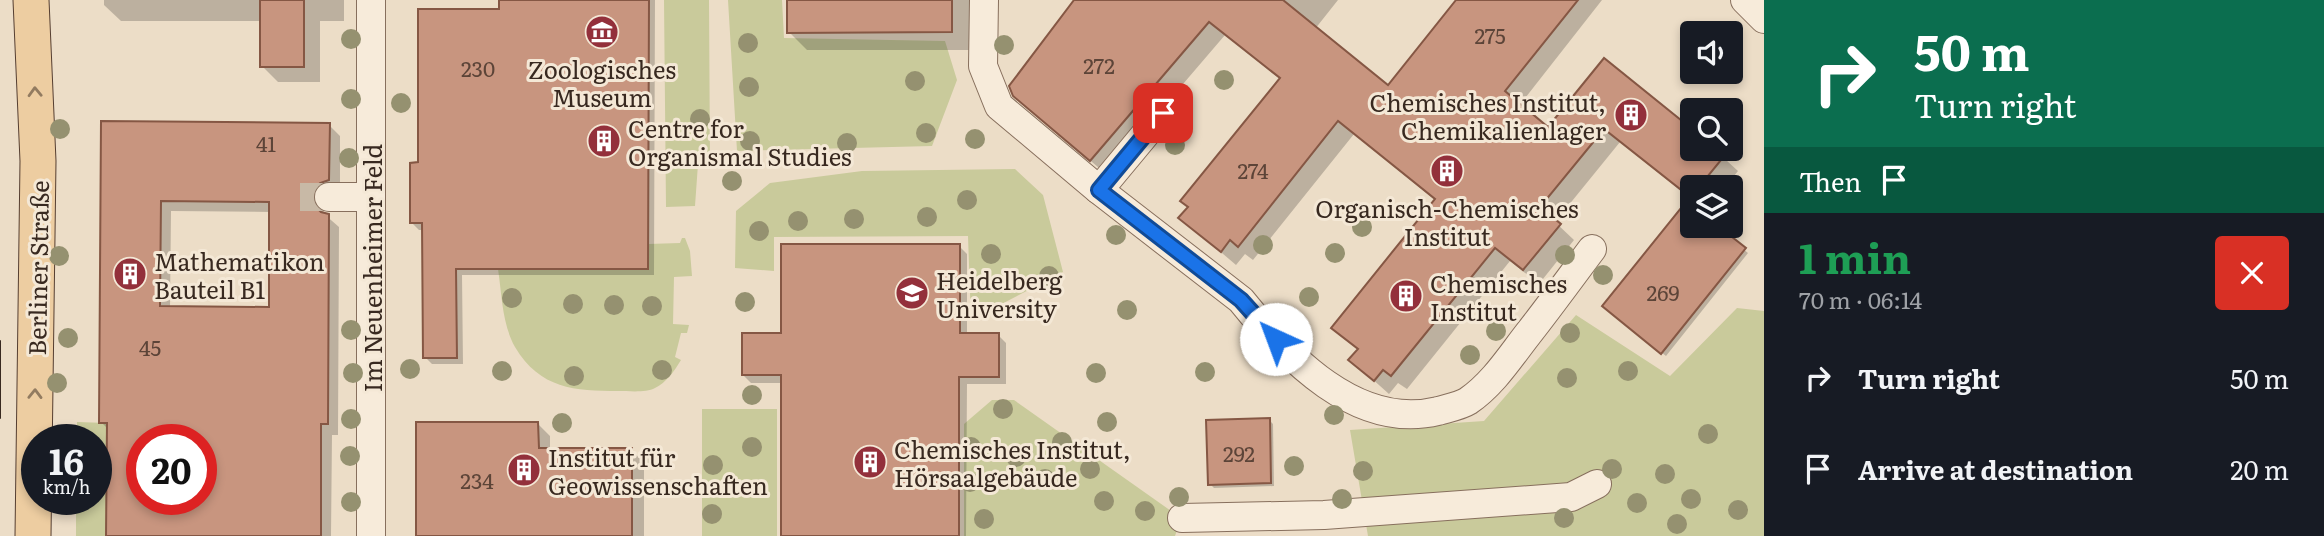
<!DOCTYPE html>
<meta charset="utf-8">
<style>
:root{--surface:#171b24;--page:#242831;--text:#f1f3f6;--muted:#9ea1a6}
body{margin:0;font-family:Literata,serif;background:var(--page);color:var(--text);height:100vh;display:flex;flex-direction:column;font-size:26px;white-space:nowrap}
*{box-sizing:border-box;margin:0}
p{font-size:23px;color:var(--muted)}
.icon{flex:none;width:38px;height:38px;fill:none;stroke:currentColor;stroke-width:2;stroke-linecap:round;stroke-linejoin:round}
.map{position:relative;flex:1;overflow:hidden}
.panel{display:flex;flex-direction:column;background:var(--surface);width:560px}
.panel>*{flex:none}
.banner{background:#0b6e4f;color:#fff;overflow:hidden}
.tools{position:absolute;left:1680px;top:21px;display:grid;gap:14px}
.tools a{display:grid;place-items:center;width:63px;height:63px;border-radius:7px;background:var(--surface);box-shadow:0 4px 10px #0003;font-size:35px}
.speed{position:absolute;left:21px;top:424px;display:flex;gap:14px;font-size:35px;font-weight:700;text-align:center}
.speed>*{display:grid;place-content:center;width:91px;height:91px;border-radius:50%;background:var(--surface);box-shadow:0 4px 10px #0003;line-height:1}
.speed small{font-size:18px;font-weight:400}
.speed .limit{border:10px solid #d22;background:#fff;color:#111}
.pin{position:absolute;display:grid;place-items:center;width:60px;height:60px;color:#fff;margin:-30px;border-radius:14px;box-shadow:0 4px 10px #0006}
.me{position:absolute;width:77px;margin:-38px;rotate:317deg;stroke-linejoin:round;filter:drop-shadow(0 0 5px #0008)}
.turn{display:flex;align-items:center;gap:24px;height:147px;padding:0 35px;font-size:32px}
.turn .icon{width:91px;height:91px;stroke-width:2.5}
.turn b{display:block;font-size:49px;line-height:60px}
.then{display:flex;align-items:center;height:66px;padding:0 35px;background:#0003;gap:14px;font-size:26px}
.round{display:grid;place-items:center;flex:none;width:74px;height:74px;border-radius:7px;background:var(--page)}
.overview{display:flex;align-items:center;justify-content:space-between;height:119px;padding:0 35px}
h1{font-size:42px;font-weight:700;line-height:52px;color:#1e9e55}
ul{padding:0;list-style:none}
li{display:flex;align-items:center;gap:21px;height:91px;padding:0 35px}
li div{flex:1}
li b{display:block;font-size:26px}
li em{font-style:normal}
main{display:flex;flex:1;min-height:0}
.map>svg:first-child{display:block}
.green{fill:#c9ca9b}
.shadow{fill:#0003;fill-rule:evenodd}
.building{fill:#c8957f;stroke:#855744;stroke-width:2;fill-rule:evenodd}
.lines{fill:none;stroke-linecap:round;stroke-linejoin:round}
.minor-tunnel{stroke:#c8b9a6;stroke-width:28;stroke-dasharray:28 14;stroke-linecap:butt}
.minor-casing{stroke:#876f5d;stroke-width:30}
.major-casing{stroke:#553e31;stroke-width:37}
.minor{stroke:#f7ebda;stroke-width:28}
.major{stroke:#edcda1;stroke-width:35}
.tram{stroke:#382920;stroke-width:2}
.tree{fill:#959170}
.oneway{stroke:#927b60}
.route-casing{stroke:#114b97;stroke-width:18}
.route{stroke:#1a73e8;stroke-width:12}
.labels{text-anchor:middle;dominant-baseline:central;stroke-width:6;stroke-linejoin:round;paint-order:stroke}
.number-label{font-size:21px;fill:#5c4438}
.poi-label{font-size:24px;fill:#382920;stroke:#f4e8d6;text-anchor:start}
.street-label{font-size:24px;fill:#382920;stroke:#f4e8d6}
</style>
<main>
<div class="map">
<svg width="1764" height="536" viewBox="0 0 1764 536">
<rect width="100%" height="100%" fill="#ecddc7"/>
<!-- green -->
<g class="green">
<polygon points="664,0 709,0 710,164 698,164 695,206 666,207"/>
<polygon points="728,0 782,0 784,38 945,41 957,80 932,146 737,151"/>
<polygon points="1015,169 1043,195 1063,272 971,320 968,236 774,237 774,271 735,268 736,211 770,183 862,171"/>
<path d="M682 238H685L690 251 692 276 674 277 673 324 689 325 687 333H681L675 357 681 360C675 370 666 383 655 388 646 393 629 391 618 391 575 391 540 389 515 347 502 324 502 295 498 269H648V244L680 243Z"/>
<polygon points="1737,308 1764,311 1764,536 1368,536 1350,430 1484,421 1576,315 1670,376"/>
<polygon points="992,400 1014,400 1181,518 1175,536 964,536 964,424"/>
<rect x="702" y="409" width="75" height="127"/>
<polygon points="77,422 107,423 106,536 76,536 76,499 96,499 96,439 76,439"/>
</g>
<!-- shadow -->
<g class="shadow">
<polygon points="104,0 344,0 344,21 320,21 320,82 278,82 262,66 262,21 121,21 104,5"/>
<polygon points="501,0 655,0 654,275 462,275 463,364 432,364 425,357 424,230 419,230 412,223 420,164 501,10"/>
<polygon points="789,0 969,0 970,50 807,50 789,32"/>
<polygon points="1076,0 1338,0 1315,29 1388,87 1459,0 1602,0 1519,106 1548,129 1604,60 1692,131 1692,149 1714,149 1738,171 1725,187 1692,187 1692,200 1620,142 1555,222 1574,240 1539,284 1510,261 1407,389 1398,383 1389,394 1351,360 1359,350 1334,327 1436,201 1354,134 1253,260 1245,254 1236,265 1181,218 1281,80 1225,35 1106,174 1014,95"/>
<path d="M103 123 329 125 340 136V191L323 209 324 214 339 227 338 435H332L331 536H108L109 430 101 422ZM171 211 271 212 270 308H170ZM142 439H201V499H142Z"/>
<polygon points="1687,204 1692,208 1692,226 1715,226 1748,253 1666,356 1608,310"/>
<polygon points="959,246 967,254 967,335 998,335 1006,343 1006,384 967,384 966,536 783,536 782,383 751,383 743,375 783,335"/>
<polygon points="1269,420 1273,424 1274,486 1214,488 1210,484"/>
<polygon points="538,424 550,436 550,450 632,450 644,463 644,536 418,536"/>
</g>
<!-- building -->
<g class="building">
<rect x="260" y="0" width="44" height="67"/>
<polygon points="499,0 649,0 648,269 456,269 457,358 423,358 422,223 410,223 410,163 418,162 418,9 499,9"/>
<polygon points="787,0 952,0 952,32 787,33"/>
<polygon points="1074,0 1283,0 1388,85 1456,0 1578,0 1505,91 1548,127 1604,58 1692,129 1692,149 1730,149 1699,187 1692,187 1692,226 1718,226 1746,248 1661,354 1602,306 1690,197 1604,129 1540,207 1561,224 1523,270 1495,248 1391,376 1383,370 1374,381 1348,360 1358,349 1331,328 1435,199 1338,121 1238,247 1230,240 1221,252 1178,218 1188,207 1180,201 1280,78 1209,22 1090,161 1013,96 1009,86"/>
<path d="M101 121 330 123 329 180 320 183 314 189 312 196 315 206 321 212 329 214 328 424H321V536H106L107 423H99ZM161 201 269 202V307L160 306ZM142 439H201V499H142Z"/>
<polygon points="781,244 960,244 960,333 999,333 999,377 959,377 959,536 781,536 781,375 742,375 742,333 781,333"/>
<polygon points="1270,418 1271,483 1208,485 1206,420"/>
<polygon points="416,422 538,422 539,448 632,448 632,536 416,536"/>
</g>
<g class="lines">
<!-- minor-tunnel -->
<polyline class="minor-tunnel" points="300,197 329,197"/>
<defs>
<g id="minor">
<path d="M984 0 983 66 999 106 1099 190 1241 300C1287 357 1357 431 1438 411 1448 408 1460 406 1468 401 1493 384 1510 357 1528 334 1550 306 1571 277 1592 249"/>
<polyline points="1745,0 1764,19"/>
<polyline points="1099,190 1163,113"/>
<polyline points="329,197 371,197"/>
<polyline points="1182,518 1324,515 1571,497 1597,484"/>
<polyline points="371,536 371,0"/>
</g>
<polyline id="major" points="31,0 38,161 33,536"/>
</defs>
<!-- minor casing -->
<use href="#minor" class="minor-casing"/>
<!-- major casing -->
<use href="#major" class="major-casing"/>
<!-- minor -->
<use href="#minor" class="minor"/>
<!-- major -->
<use href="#major" class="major"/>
<!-- tram -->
<polyline class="tram" points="0,341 0,418"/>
</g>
<!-- trees -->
<g class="tree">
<circle cx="351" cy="39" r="10"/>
<circle cx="748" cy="43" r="10"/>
<circle cx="1004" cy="45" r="10"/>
<circle cx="1224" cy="80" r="10"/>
<circle cx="915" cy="81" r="10"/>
<circle cx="749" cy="87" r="10"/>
<circle cx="351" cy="99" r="10"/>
<circle cx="401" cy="103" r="10"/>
<circle cx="700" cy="119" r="10"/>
<circle cx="60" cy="129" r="10"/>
<circle cx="926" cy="133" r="10"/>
<circle cx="975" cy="139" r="10"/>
<circle cx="750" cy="141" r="10"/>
<circle cx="847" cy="143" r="10"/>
<circle cx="1175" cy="145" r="10"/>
<circle cx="349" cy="158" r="10"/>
<circle cx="732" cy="181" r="10"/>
<circle cx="967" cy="200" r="10"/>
<circle cx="927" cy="217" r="10"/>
<circle cx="854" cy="219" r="10"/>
<circle cx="798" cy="221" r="10"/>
<circle cx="1362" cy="227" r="10"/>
<circle cx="759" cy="231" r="10"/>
<circle cx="1116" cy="235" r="10"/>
<circle cx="1263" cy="245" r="10"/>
<circle cx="1335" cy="253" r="10"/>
<circle cx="991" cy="254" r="10"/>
<circle cx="1565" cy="255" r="10"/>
<circle cx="59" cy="256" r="10"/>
<circle cx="1603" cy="275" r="10"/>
<circle cx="1049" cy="276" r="10"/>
<circle cx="1309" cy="297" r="10"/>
<circle cx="512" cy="298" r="10"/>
<circle cx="745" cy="302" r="10"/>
<circle cx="573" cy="304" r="10"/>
<circle cx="614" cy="305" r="10"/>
<circle cx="652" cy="306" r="10"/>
<circle cx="1127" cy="310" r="10"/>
<circle cx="351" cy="330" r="10"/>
<circle cx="1496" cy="331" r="10"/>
<circle cx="1570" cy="333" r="10"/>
<circle cx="68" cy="338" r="10"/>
<circle cx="1470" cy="355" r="10"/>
<circle cx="410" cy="369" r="10"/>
<circle cx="662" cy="370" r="10"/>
<circle cx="502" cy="371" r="10"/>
<circle cx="1628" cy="371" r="10"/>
<circle cx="1205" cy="372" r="10"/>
<circle cx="353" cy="373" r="10"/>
<circle cx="1096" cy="373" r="10"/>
<circle cx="574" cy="376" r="10"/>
<circle cx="1567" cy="378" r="10"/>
<circle cx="57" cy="383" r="10"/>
<circle cx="752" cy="395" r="10"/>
<circle cx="1003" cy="409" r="10"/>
<circle cx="1334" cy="415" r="10"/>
<circle cx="351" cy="419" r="10"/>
<circle cx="1107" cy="422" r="10"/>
<circle cx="562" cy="423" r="10"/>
<circle cx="1708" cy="434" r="10"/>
<circle cx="1062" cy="442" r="10"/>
<circle cx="752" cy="447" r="10"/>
<circle cx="971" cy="447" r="10"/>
<circle cx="350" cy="456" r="10"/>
<circle cx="650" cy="457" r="10"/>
<circle cx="1016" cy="457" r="10"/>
<circle cx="713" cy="465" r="10"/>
<circle cx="1294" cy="466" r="10"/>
<circle cx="1090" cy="469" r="10"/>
<circle cx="1612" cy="469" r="10"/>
<circle cx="1363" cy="471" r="10"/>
<circle cx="1665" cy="474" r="10"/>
<circle cx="1045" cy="479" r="10"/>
<circle cx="970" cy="482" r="10"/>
<circle cx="1179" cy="497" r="10"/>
<circle cx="1342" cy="499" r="10"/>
<circle cx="1691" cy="499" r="10"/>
<circle cx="1104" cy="501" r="10"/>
<circle cx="351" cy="502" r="10"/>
<circle cx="1637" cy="503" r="10"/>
<circle cx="1738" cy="510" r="10"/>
<circle cx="1145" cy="511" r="10"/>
<circle cx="712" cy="514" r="10"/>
<circle cx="1564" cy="518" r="10"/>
<circle cx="984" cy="519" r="10"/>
<circle cx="1677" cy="524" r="10"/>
</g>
<!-- one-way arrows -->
<defs><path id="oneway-chevron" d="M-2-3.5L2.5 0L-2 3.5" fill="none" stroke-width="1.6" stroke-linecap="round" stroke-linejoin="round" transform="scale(1.75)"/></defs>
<g class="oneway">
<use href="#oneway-chevron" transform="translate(35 92) rotate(-92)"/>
<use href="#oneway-chevron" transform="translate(35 394) rotate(-89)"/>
</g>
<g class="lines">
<defs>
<polyline id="route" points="1163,113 1099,190 1241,300 1276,339"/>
</defs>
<!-- route casing -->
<use href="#route" class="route-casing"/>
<!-- route -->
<use href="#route" class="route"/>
</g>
<!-- icons -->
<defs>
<symbol id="museum-disc" viewBox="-11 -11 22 22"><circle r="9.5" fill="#93303b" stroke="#f4e8d6"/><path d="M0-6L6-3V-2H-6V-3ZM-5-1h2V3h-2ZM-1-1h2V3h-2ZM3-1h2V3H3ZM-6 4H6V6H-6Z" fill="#fff"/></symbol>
<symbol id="building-disc" viewBox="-11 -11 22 22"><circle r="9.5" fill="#93303b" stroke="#f4e8d6"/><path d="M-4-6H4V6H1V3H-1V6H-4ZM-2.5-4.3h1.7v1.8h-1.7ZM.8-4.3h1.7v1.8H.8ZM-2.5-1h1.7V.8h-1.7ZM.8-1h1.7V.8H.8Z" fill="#fff"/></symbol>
<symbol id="university-disc" viewBox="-11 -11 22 22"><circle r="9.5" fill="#93303b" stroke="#f4e8d6"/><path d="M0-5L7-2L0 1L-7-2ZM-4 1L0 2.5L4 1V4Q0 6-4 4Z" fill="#fff"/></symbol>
</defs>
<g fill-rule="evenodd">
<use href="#museum-disc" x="583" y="13" width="38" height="38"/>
<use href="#building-disc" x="1612" y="96" width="38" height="38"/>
<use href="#building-disc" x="585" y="122" width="38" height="38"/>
<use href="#building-disc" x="1428" y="152" width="38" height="38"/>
<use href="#building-disc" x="111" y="255" width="38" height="38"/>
<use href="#university-disc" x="893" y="274" width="38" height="38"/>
<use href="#building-disc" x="1387" y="277" width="38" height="38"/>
<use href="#building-disc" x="851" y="443" width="38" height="38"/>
<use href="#building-disc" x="505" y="451" width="38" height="38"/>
</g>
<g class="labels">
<!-- number labels -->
<g class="number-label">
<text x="1490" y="34">275</text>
<text x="1099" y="64">272</text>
<text x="478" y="67">230</text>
<text x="266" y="142">41</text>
<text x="1253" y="169">274</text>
<text x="1663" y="291">269</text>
<text x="150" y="346">45</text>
<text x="1239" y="452">292</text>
<text x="477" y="479">234</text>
</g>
<!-- poi labels -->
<g class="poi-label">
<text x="602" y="68" text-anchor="middle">Zoologisches<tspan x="602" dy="28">Museum</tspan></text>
<text x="1606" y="101" text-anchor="end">Chemisches Institut,<tspan x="1606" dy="28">Chemikalienlager</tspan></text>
<text x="628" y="127">Centre for<tspan x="628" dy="28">Organismal Studies</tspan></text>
<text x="1447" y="207" text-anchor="middle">Organisch-Chemisches<tspan x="1447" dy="28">Institut</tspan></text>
<text x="154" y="260">Mathematikon<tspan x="154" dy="28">Bauteil B1</tspan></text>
<text x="936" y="279">Heidelberg<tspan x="936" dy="28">University</tspan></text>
<text x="1430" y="282">Chemisches<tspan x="1430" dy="28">Institut</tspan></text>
<text x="894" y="448">Chemisches Institut,<tspan x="894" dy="28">Hörsaalgebäude</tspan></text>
<text x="548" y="456">Institut für<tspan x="548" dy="28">Geowissenschaften</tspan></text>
</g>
<!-- street labels -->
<g class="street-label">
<text transform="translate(37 268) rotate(-89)">Berliner Straße</text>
<text transform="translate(371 268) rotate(-90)">Im Neuenheimer Feld</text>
</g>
</g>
</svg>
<div class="tools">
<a><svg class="icon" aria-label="sound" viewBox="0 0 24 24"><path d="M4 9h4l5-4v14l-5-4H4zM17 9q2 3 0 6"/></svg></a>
<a><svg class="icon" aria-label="search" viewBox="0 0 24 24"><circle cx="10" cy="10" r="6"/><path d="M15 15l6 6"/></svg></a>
<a><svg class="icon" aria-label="layers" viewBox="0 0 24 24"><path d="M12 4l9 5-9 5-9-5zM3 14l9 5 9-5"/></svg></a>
</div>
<div class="speed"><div>16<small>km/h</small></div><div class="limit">20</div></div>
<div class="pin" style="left:1163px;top:113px;background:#d93025"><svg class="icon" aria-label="arrive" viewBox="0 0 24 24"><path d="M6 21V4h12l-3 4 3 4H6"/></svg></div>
<svg class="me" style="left:1276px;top:339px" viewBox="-20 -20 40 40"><circle r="19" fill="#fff"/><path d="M0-13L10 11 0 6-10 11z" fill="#1a73e8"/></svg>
</div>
<section class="panel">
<div class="banner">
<div class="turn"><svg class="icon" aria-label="right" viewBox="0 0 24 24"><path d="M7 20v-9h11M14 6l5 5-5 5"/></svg><div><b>50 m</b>Turn right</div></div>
<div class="then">Then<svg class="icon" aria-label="arrive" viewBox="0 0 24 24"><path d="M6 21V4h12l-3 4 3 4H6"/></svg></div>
</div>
<div class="overview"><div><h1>1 min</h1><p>70 m · 06:14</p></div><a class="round" style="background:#d93025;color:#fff"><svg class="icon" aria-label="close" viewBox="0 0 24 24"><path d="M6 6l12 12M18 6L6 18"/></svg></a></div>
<ul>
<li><svg class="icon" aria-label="right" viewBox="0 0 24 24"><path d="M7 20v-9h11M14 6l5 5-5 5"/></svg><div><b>Turn right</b></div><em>50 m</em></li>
<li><svg class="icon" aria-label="arrive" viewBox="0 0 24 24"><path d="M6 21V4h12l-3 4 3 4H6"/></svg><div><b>Arrive at destination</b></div><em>20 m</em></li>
</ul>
</section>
</main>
